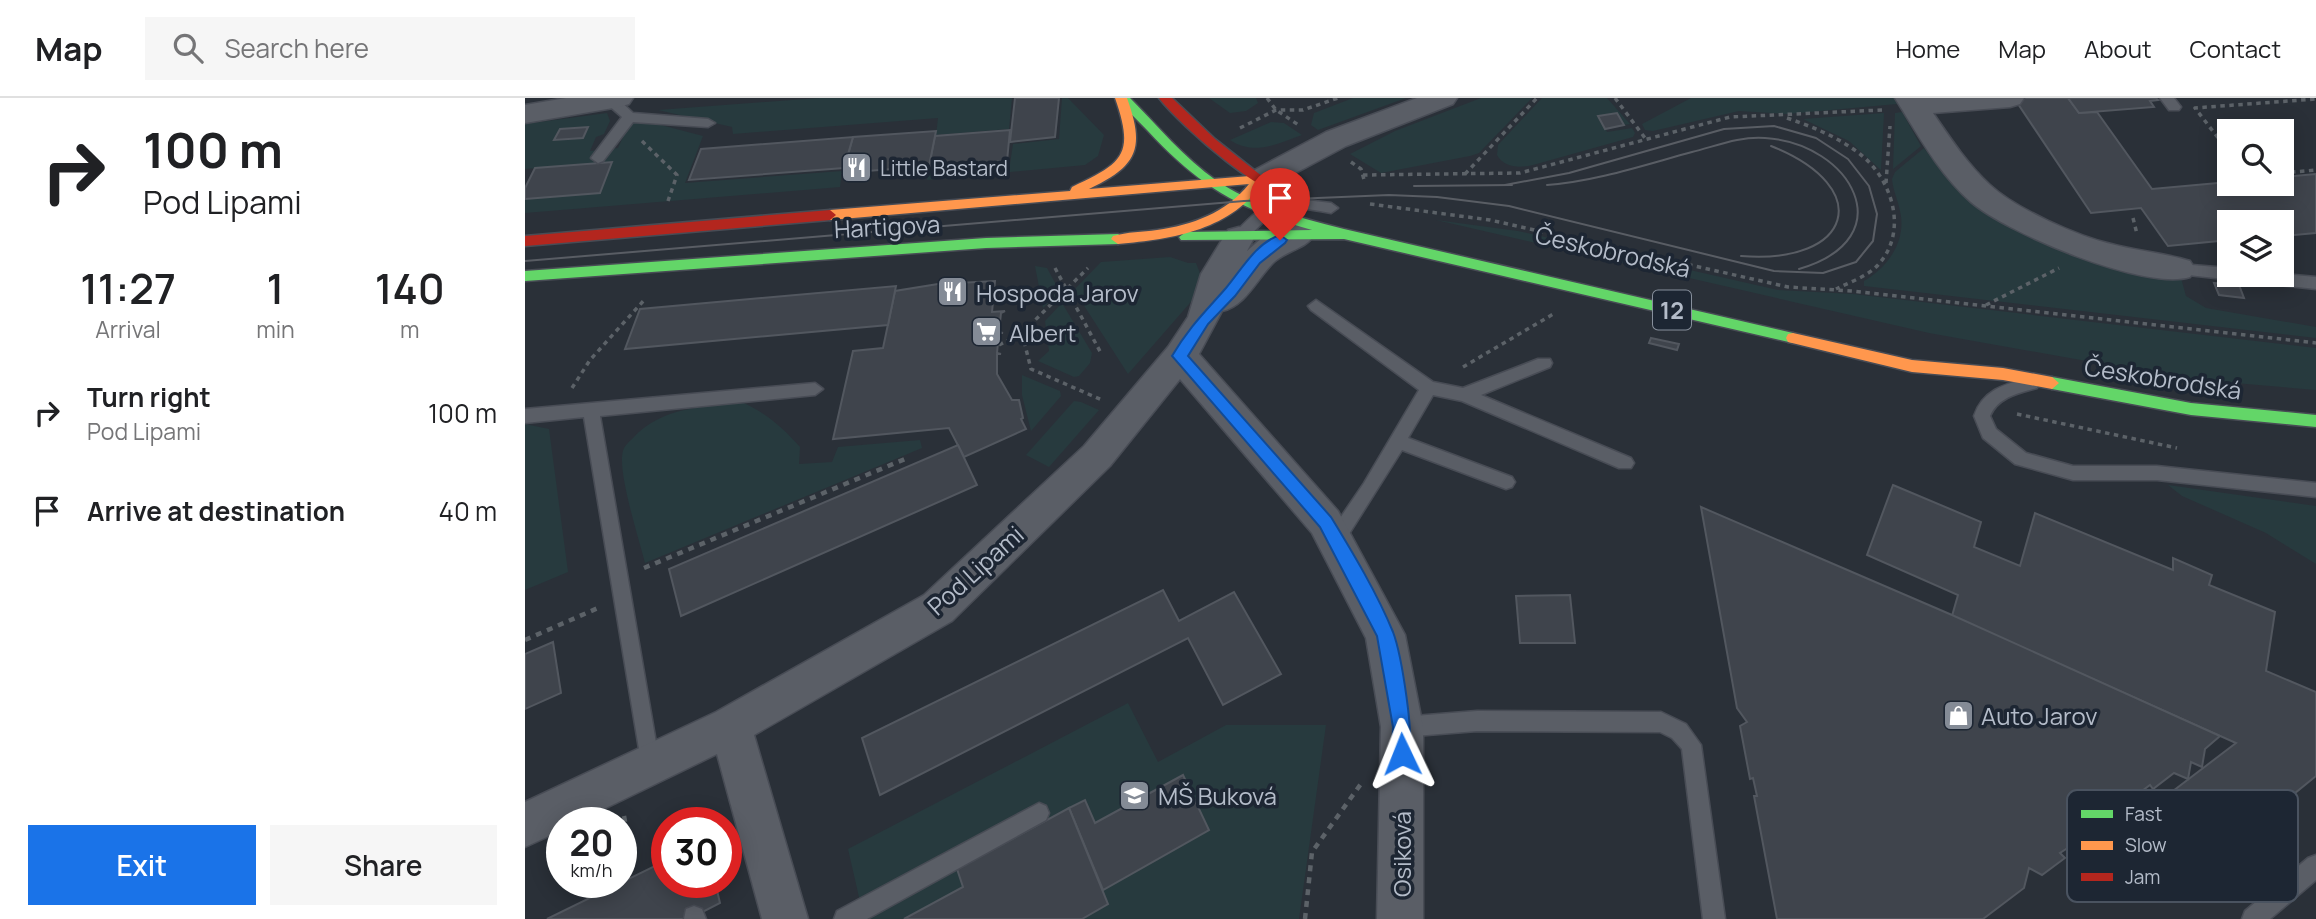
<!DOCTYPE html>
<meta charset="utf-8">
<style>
:root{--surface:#fff;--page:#f6f6f6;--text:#202124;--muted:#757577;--line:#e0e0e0;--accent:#1a73e8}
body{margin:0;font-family:Manrope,sans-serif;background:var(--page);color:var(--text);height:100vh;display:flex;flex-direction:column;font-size:26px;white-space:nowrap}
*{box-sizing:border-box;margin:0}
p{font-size:23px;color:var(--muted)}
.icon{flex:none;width:38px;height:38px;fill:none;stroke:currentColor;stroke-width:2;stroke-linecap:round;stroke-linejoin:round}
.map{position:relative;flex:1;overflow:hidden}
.side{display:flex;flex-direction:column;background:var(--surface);width:525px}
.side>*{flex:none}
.top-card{background:#fff;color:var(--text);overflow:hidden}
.fabs{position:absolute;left:1692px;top:21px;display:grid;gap:14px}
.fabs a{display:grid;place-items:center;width:77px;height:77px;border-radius:0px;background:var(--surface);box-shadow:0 4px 18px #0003;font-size:35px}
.speed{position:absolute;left:21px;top:709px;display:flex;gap:14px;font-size:35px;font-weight:700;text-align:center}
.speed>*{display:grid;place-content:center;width:91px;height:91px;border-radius:50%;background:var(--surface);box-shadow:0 4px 18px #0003;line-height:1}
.speed small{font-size:18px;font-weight:400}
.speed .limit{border:10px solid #d22;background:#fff;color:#111}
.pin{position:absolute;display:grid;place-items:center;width:60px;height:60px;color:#fff;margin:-72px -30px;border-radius:50% 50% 50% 0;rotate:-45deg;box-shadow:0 0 7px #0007}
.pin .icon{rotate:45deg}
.me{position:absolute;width:77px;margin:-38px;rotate:358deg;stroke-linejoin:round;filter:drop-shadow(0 0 5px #0008)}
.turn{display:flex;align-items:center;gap:24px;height:147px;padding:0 28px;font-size:32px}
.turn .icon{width:91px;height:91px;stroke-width:2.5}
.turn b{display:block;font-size:49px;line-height:60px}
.eta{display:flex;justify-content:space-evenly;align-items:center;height:119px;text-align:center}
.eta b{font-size:42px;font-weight:600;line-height:49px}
.button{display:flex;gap:14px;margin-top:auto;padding:14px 28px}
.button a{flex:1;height:80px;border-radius:0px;background:var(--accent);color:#fff;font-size:28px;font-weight:600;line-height:80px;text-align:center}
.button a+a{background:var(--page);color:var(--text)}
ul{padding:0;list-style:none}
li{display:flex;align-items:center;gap:21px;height:98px;padding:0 28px}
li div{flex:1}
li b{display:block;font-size:26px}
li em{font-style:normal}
header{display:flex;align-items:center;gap:42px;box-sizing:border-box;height:98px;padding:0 35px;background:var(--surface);border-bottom:2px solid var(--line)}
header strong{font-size:33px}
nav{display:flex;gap:38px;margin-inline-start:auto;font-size:24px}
.search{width:490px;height:63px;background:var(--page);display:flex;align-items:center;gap:18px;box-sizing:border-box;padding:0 24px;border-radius:0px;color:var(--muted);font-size:26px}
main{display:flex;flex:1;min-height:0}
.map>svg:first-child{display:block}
.green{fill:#273a3e}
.building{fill:#3f444c;stroke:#52575f;stroke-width:2}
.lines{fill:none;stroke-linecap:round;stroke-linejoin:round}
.lane-casing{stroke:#484c55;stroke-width:3}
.street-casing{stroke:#484c55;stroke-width:3}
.fast-casing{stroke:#484c55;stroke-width:3}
.slow-casing{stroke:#484c55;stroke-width:3}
.jam-casing{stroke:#484c55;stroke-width:3}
.path-far1{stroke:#5c6268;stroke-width:3.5;stroke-dasharray:4.5 4.5;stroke-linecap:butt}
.path{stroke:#5c6268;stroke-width:4.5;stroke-dasharray:6 6;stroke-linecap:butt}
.lane{fill:#5a5e66;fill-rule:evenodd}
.street{fill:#5a5e66;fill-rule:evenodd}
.fast{fill:#63d668;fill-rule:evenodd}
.slow{fill:#ff974d;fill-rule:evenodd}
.jam{fill:#b3261e;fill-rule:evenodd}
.tram{stroke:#595d64;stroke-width:2}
.route{fill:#1a73e8;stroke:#114b97;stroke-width:2}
.labels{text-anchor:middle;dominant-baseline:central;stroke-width:7;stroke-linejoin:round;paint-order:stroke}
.far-poi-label{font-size:21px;fill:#b4bcc9;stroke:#1d2633;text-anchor:start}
.shield{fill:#1d2633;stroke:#878f9c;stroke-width:2}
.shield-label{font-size:23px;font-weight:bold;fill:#b4bcc9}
.street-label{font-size:24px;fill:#b4bcc9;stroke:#1d2633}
.poi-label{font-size:24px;fill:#b4bcc9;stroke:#1d2633;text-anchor:start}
.key{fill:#1d2633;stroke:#4a5360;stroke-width:2}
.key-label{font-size:19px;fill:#b4bcc9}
</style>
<header>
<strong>Map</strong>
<div class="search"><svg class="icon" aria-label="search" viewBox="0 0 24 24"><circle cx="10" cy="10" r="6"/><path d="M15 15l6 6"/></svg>Search here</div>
<nav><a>Home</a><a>Map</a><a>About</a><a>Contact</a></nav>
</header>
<main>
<section class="side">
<div class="top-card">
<div class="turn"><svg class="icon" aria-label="right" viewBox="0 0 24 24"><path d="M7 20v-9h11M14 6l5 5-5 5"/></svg><div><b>100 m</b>Pod Lipami</div></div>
</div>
<div class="eta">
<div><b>11:27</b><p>Arrival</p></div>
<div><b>1</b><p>min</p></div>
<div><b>140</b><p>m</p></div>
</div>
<ul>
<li><svg class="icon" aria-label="right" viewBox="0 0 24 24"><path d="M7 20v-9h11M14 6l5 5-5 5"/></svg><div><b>Turn right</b><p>Pod Lipami</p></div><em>100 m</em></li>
<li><svg class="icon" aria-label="arrive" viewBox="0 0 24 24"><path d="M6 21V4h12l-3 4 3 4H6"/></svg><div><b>Arrive at destination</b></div><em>40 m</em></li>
</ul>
<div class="button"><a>Exit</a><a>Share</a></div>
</section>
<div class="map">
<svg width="1791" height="821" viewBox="0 0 1791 821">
<rect width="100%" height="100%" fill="#2a3038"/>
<!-- green -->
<g class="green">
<polygon points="294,0 487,0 484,31 411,37 413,20 208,36 207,29 133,12"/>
<polygon points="537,0 543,0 579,37 573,58 560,67 402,82 404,71 485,66 488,46 534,41"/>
<polygon points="684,0 731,0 733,5 721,13 705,15"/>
<polygon points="828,0 881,0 793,32 786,27 789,15"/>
<polygon points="956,0 1007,0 954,55 945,58 856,75 825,56 870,33"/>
<path d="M1017 0H1082L1105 26 1099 27 1091 15 1074 18 1082 34 1107 30 1110 35 1108 39 1008 67C995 70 979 70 972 57L973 47Z"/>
<polygon points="1166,0 1369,0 1372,6 1262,16 1214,13 1128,33 1120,32 1117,26"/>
<polygon points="1377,14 1396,48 1368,71 1370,15"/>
<polygon points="82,15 85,23 79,36 71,39 65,53 93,50 99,37 95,37 96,25 113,21 178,38 160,85 317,73 315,89 0,115 0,101 74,95 87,64 0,71 0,26"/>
<polygon points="1359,15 1356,72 1324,43 1278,21"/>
<path d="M746 24 759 25 777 37C752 46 729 58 705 42Z"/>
<path d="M1399 50 1424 81 1497 134 1523 148 1572 165 1656 180 1661 198 1681 210 1791 229V240L1339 188V183C1363 169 1382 143 1375 113 1373 102 1368 93 1367 81L1370 74Z"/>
<polygon points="911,122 993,133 1253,192 1328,196 1791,250 1791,292 1662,281 1404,235"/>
<polygon points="645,159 663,165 671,165 676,178 671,198 603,276 549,192 576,164"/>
<polygon points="510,168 522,170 535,194 518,210"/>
<polygon points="537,205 567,255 565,265 554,278 549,279 513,263 524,253 520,223"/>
<polygon points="497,277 535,293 536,298 506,333 497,297"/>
<polygon points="549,303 556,304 574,312 524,369 501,357"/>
<path d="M219 305C242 316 258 330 275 349L274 366 307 364 313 349 395 342 397 350 120 465C114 441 92 373 98 353 99 348 104 344 108 340 136 309 180 308 219 305Z"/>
<polygon points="0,326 24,331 43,474 0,492"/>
<polygon points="1643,387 1791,408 1791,466 1741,435 1657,398"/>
<polygon points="603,605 633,664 701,627 801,627 774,821 339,821 323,751"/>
</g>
<!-- building -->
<g class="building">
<polygon points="490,0 534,0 530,39 485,44"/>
<polygon points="1489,0 1543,0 1554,15 1572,14 1627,91 1704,84 1757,86 1757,79 1791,76 1791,135 1757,138 1757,124 1704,124 1704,142 1643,148 1616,110 1566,115"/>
<polygon points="1543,0 1631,0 1633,2 1625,3 1629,9 1554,15"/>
<polygon points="1092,15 1099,27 1080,31 1073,18"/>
<polygon points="63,29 58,40 29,42 35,31"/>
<polygon points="485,32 482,63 404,68 410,38"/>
<polygon points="411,33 404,68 318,75 328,39"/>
<polygon points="328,39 319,70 164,82 176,51"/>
<polygon points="87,64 75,95 0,101 0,90 10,70"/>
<polygon points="470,183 467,214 480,213 476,215 474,234 478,235 474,235 472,255 476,256 472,256 472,276 487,302 494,302 498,320 496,321 501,331 439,359 424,330 308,341 328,253 358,250 370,193 413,186"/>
<polygon points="1689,185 1714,187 1719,200 1694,197"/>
<polygon points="371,188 363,227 100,251 115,211"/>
<polygon points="1126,240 1154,246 1152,252 1124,245"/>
<polygon points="433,347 452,387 156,518 144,471"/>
<polygon points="1368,387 1456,424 1449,449 1495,468 1510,415 1648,472 1648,460 1687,477 1684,487 1750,514 1741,573 1791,594 1791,678 1674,773 1619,715 1711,645 1427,518 1433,497 1342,457"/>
<polygon points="1176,409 1427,517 1695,638 1680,651 1677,669 1666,664 1663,681 1649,675 1628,691 1625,687 1613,696 1616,700 1610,705 1606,702 1593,711 1597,715 1572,734 1568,730 1556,740 1559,744 1552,750 1549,746 1535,755 1540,760 1517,777 1504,770 1499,790 1458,821 1252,821 1229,698 1232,698 1228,680 1225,681 1215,628 1222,624 1212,610"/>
<polygon points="638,492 654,523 709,494 756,576 698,607 663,540 355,697 337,640"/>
<polygon points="1045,497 1050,545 995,545 991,498"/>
<polygon points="28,544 36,595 0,611 0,556"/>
<polygon points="658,677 684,732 578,792 544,710 560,702 570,725"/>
<polygon points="544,710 583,806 557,821 379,821 438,789 432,771"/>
<polygon points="142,762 142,784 190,784 195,805 164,821 22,821"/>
</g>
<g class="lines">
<defs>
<g id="lane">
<polygon points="82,0 92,0 108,15 183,21 190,25 183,29 108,24 78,63 73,65 66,60 97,19 82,6"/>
<polygon points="1635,0 1649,0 1656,9 1654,12 1644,12"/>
<path d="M763 100 806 105 813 110 806 115C757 106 753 107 719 144H709L707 140 709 136C725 119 739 104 763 100Z"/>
<polygon points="1654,166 1704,170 1704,177 1757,176 1791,179 1791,191 1654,176 1647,171"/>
<polygon points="791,202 908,284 938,290 1013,261 1025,261 1027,265 1025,269 956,297 1106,360 1109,365 1106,370 1094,370 937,303 908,297 883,340 987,379 990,384 987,389 981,391 877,352 817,447 811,449 805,447 802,441 805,435 839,385 894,292 786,212 783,208"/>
<path d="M1506 279 1512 280 1514 285 1512 290C1494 295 1473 299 1465 318L1471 331 1501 355 1548 368H1632L1791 385V399L1632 382H1548L1490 366 1458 340 1449 318C1458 291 1481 286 1506 279Z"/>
<polygon points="290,285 298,291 290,297 75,318 135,668 132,675 125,678 118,675 59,319 0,325 0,311"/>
<polygon points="952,613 1136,614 1161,626 1176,647 1200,821 1178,821 1157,651 1147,640 1135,634 952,633 877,639 870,636 867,629 870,622 877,619"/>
<polygon points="514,705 521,708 524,715 521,722 342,821 309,821 312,813"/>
<polygon points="1791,757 1791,782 1745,821 1717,821 1720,813 1783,760"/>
<polygon points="169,808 177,811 181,821 159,821 161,811"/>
</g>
<g id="street">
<polygon points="41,0 108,0 104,6 94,9 0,25 0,7"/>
<polygon points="892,0 932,0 928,6 821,48 744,89 734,92 724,89 719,82 724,75 801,34"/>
<path d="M1370 0H1499L1495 6 1485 9 1408 15C1425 40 1443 67 1465 87 1491 111 1552 138 1586 146 1612 153 1639 155 1665 163L1670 171 1665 179C1620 193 1482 135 1446 104 1414 76 1392 35 1370 0Z"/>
<path d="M774 126 785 129 789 137C782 150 761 153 749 164 732 180 721 208 697 213L674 256 813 413 880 537 898 629V821H852L856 629 841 540 787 435 655 281 585 368 427 523 229 637 283 821H237L192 656 52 724H37V732L0 749V704L191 614 399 497 559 348 643 249 663 219 676 176 703 132 714 129 725 132 729 140 722 153 738 139Z"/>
</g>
<g id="fast">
<path d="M592 0H605C633 28 659 60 692 83 730 108 775 120 819 131L1268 235 1275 240 1268 245 819 141 656 142 654 139 661 134 787 132C713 111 674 88 622 32 612 22 601 11 592 0Z"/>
<polygon points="593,136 600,141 593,146 461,150 0,183 0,173 461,140"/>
<polygon points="1527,279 1666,305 1791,317 1791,329 1666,317 1527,291 1520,285"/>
</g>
<g id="slow">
<path d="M590 0H602C620 50 613 68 564 91L725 78H734L740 82C707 132 649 141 593 146L586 141 588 138C602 134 618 134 632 132 667 127 701 115 724 86L305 122 299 117 305 112 545 93 547 89C598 65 610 57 590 0Z"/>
<polygon points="1268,235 1387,262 1478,270 1527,279 1534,285 1527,291 1478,282 1387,274 1263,244 1261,240 1263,236"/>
</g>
<g id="jam">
<path d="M634 0H647L690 41 738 79 780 96V102C746 109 655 27 634 0Z"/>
<polygon points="305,112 311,117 305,122 0,148 0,138"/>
</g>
</defs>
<!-- lane casing -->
<use href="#lane" class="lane-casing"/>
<!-- street casing -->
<use href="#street" class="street-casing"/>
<!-- fast casing -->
<use href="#fast" class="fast-casing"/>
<!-- slow casing -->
<use href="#slow" class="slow-casing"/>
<!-- jam casing -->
<use href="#jam" class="jam-casing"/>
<!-- path-far1 -->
<g class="path-far1">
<polyline points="742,0 751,12 775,28"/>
<polyline points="1090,0 1120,40"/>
<path d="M1262 20C1288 29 1313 39 1335 56 1367 81 1384 133 1353 167 1343 178 1325 184 1311 191"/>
<polyline points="715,30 751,12 778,12 813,0"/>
<polyline points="117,43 152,77 143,103"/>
<polyline points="1704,54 1670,10 1791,1"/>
<polyline points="826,64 836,71 840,85"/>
<polyline points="1757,75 1791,72"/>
<polyline points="940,76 1012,0"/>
<polyline points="838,77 995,75 1205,19 1357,12"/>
<polyline points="1361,85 1365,28"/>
<polyline points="845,106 965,122 1263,189 1327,193 1791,245"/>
<polyline points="1608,120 1612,136"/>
<polyline points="530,170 577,257"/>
<polyline points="1461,207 1534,170"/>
<polyline points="497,235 506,271 577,302"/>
<polyline points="474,247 497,235 563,170"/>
<polyline points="938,269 1030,215"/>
<polyline points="47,290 65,262 121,200"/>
<polyline points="1492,316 1652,350"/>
</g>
<!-- path -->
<g class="path">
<polyline points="119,470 380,361"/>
<polyline points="0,542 73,510"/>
<polyline points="99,718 104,744"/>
<polyline points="780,821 787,754 838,683"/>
</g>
<!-- lane -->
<use href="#lane" class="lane"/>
<!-- street -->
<use href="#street" class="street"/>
<!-- fast -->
<use href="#fast" class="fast"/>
<!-- slow -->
<use href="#slow" class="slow"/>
<!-- jam -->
<use href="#jam" class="jam"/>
<!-- tram -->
<g class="tram">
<path d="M1022 87C1072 83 1119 67 1167 54 1191 48 1215 38 1240 40 1326 45 1380 140 1274 171"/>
<polyline points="889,88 987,87"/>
<path d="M1216 158C1327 167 1352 90 1246 48"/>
<polyline points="0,163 719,103 864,97 912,99 984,108 1249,173 1298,175 1331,164 1348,143 1352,116 1344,88 1323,61 1291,40 1249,28 1199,31 1044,75 980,87"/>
</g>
</g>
<!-- route -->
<path class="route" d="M755 137 762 142 760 145 735 165 710 198 683 226 663 258 806 419C828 455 852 495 868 534 876 555 891 643 883 663L877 665 870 663 867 656 868 629 852 538 795 429 647 258C664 229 680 214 701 190 717 171 731 145 755 137Z"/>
<!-- icons -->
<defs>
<symbol id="restaurant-square" viewBox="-11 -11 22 22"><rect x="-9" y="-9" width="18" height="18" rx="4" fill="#848b96" stroke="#1d2633"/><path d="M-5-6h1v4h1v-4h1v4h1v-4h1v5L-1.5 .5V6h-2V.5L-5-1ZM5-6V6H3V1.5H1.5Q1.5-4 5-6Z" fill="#fff"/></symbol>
<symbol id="supermarket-square" viewBox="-11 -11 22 22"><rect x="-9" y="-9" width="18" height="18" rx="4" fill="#848b96" stroke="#1d2633"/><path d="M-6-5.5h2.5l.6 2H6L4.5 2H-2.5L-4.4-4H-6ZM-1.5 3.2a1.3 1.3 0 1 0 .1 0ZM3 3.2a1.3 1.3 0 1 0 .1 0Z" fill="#fff"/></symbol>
<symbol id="shop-square" viewBox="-11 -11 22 22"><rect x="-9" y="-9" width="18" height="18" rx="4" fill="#848b96" stroke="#1d2633"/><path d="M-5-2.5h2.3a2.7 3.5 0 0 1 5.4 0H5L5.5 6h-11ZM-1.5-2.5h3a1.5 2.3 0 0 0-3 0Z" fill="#fff"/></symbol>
<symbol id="school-square" viewBox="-11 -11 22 22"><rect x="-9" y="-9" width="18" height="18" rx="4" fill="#848b96" stroke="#1d2633"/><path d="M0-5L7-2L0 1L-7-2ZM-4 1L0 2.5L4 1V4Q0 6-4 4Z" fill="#fff"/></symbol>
</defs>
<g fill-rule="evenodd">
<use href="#restaurant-square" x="314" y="52" width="35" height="35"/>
<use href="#restaurant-square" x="410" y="176" width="35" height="35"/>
<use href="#supermarket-square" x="444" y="216" width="35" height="35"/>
<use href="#shop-square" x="1416" y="600" width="35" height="35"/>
<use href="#school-square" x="592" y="680" width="35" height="35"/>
</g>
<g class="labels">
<!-- far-poi labels -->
<g class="far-poi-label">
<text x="355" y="70">Little Bastard</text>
</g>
<!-- shield labels -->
<rect class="shield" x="1128" y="192.5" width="38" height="39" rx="5"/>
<g class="shield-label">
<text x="1147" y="212">12</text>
</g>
<!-- street labels -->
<g class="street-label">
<text transform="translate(362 128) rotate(-3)">Hartigova</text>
<text transform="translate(1088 153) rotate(13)">Českobrodská</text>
<text transform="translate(1638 280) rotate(9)">Českobrodská</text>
<text transform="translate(450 472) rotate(-42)">Pod Lipami</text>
<text transform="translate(876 756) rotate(-90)">Osiková</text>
</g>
<!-- poi labels -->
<g class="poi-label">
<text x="451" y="194">Hospoda Jarov</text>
<text x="484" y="234">Albert</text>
<text x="1456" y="617">Auto Jarov</text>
<text x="633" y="697">MŠ Buková</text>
</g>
</g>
<!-- legend -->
<rect x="1542" y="692" width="231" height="112" rx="10" class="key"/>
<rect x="1556" y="712" width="32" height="8" fill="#63d668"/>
<rect x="1556" y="743" width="32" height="9" fill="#ff974d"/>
<rect x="1556" y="775" width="32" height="8" fill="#b3261e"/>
<g class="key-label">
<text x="1600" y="723">Fast</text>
<text x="1600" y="754">Slow</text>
<text x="1600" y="786">Jam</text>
</g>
</svg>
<div class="fabs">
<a><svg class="icon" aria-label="search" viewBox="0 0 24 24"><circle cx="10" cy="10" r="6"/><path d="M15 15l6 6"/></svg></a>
<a><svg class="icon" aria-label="layers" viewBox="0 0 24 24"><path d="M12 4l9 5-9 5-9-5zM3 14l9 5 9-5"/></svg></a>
</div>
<div class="speed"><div>20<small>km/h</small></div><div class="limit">30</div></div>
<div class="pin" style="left:755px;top:142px;background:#d93025"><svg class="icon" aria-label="arrive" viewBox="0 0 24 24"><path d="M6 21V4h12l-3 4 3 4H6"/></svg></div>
<svg class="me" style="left:877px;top:656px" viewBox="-20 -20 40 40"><path d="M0-17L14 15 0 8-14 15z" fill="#1a73e8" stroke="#fff" stroke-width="4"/></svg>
</div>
</main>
